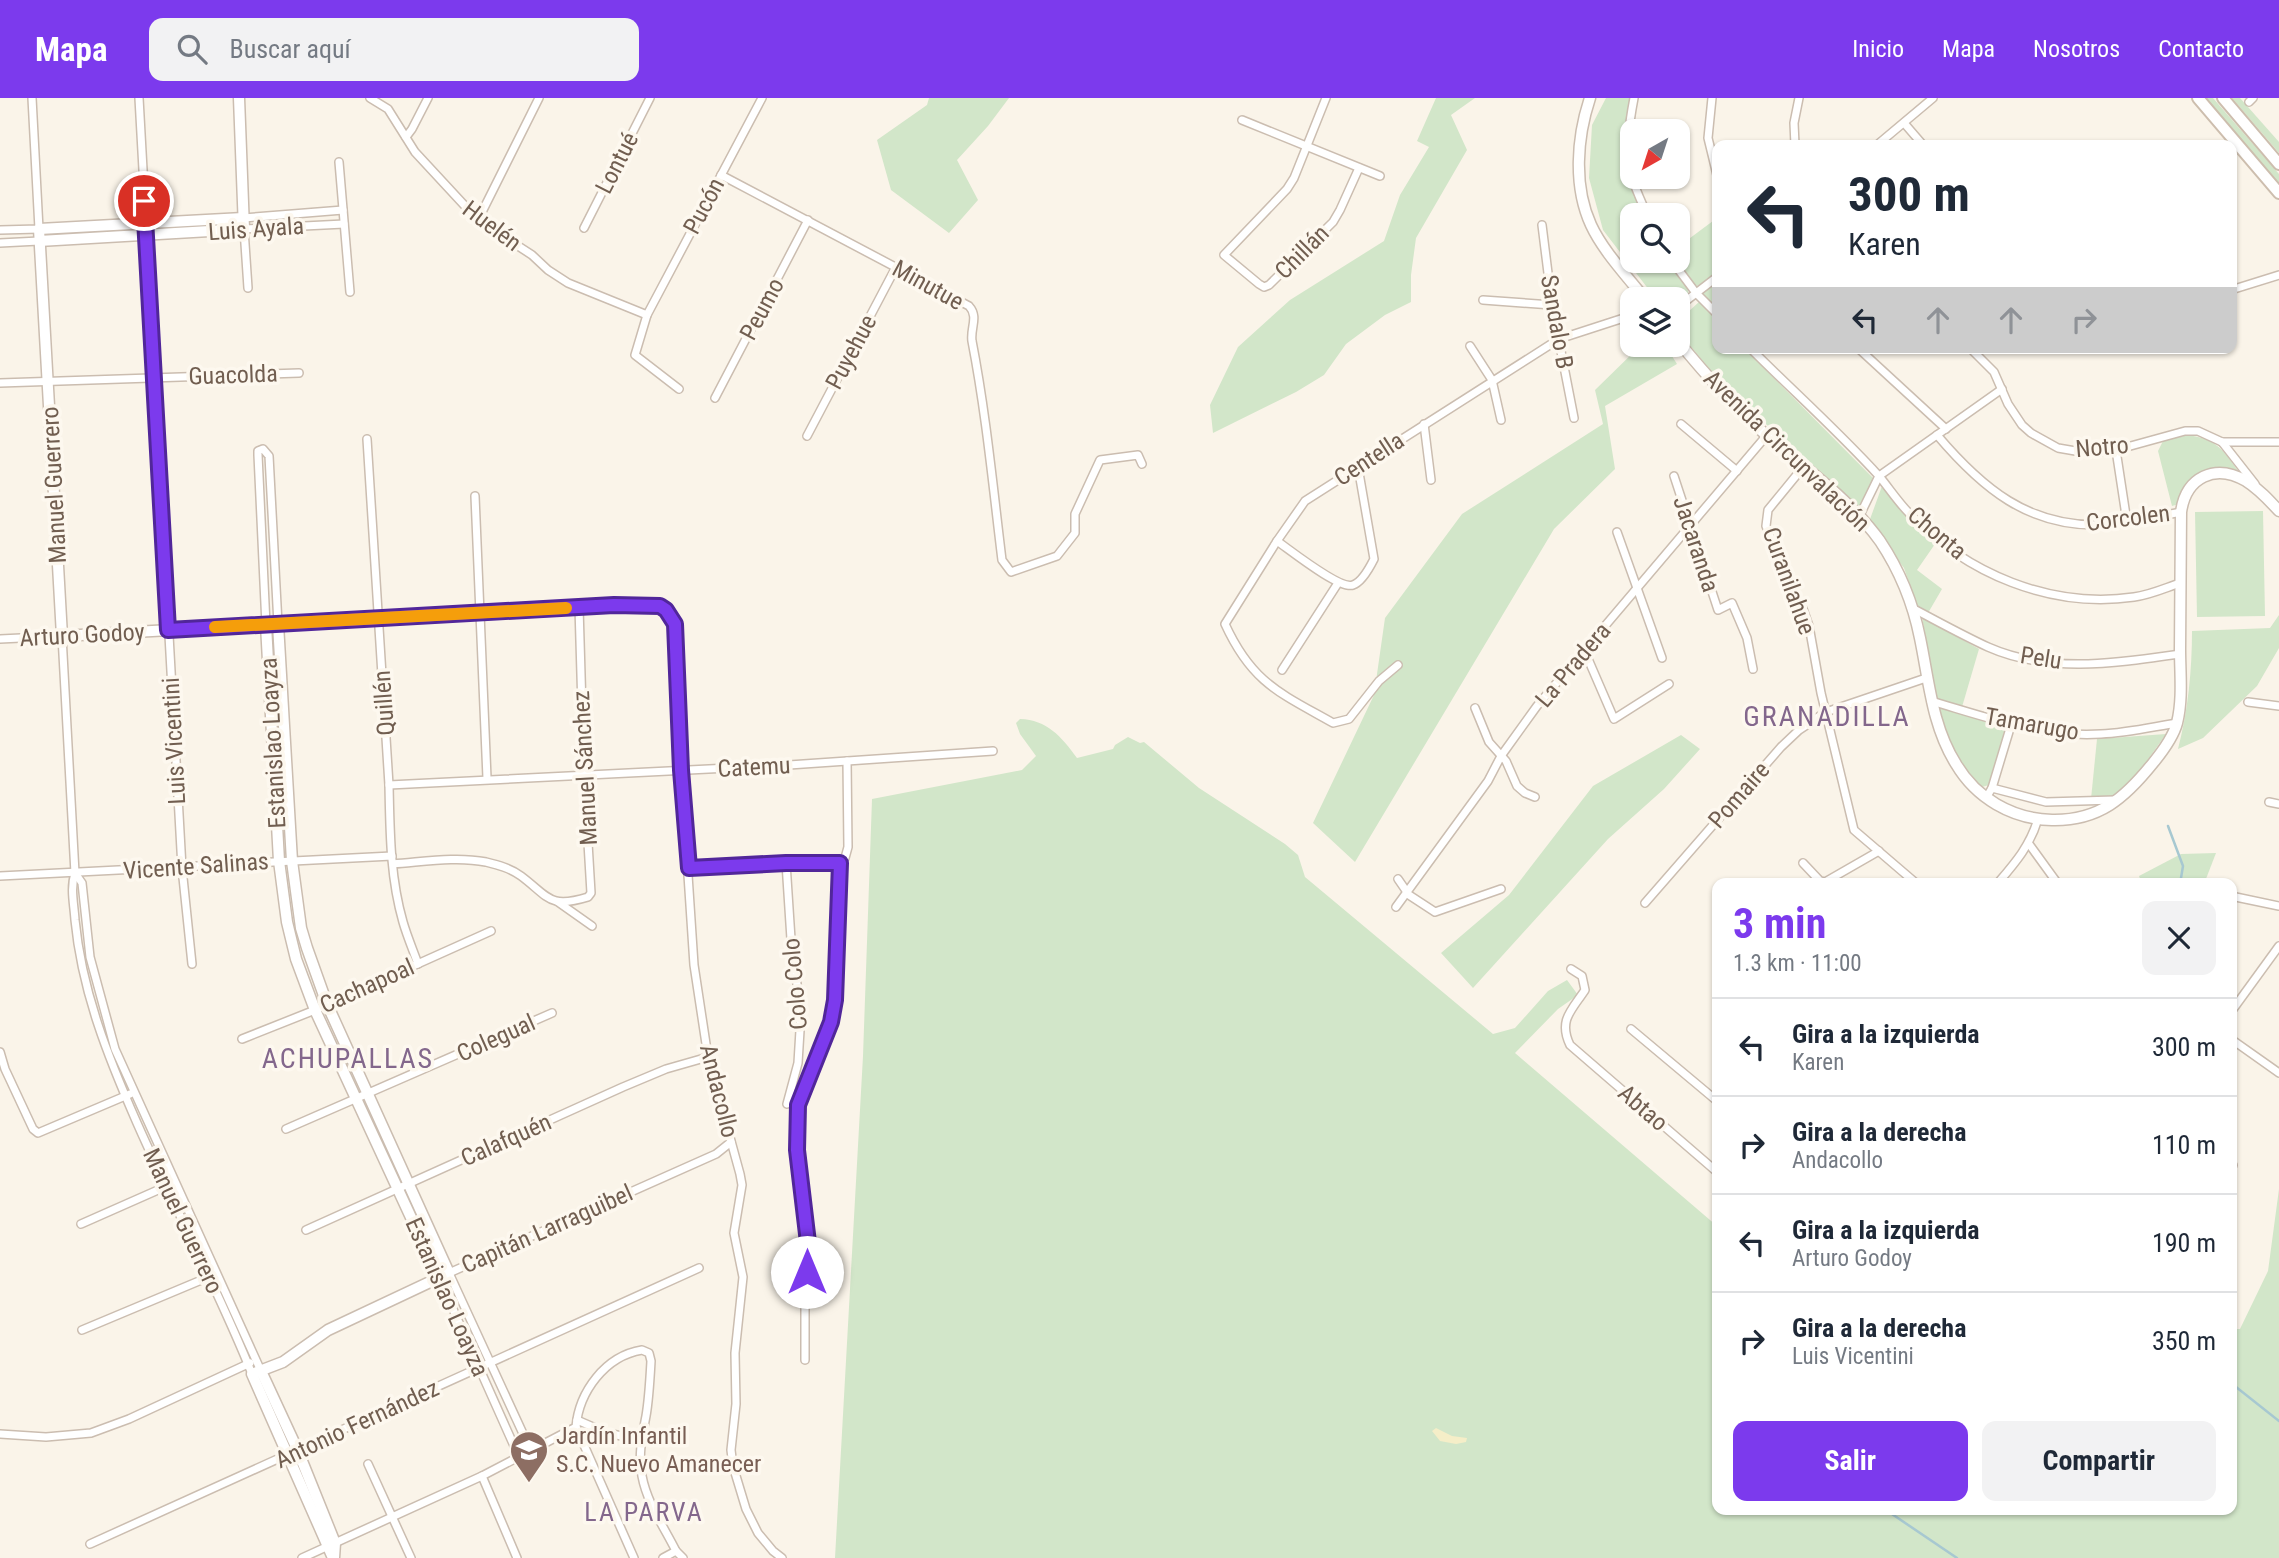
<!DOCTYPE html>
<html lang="es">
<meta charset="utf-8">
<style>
:root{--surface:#fff;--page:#f2f2f3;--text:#1f2937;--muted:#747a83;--line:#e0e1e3;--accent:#7c3aed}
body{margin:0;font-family:"Roboto Condensed",sans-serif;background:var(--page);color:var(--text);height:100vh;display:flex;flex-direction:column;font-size:26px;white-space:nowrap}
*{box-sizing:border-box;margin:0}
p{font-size:23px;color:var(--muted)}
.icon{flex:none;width:38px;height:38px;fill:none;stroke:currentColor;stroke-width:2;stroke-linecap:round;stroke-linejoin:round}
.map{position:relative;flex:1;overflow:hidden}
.sheet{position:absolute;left:1712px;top:780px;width:525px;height:637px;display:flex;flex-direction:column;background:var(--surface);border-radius:14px;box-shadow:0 2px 5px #0004}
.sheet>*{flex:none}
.top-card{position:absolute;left:1712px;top:42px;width:525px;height:214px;border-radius:14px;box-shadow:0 2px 5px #0004;background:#fff;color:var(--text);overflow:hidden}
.needle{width:46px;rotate:219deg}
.controls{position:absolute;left:1620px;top:21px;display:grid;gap:14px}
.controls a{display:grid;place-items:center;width:70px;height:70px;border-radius:14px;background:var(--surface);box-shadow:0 2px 5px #0004;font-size:35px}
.pin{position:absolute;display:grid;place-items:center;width:60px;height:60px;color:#fff;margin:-30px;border:4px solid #fff;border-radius:50%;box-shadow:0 2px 7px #0007}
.me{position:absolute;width:77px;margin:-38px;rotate:0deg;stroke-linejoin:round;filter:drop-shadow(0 0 5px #0008)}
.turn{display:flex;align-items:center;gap:24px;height:147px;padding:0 21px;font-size:32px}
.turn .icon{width:91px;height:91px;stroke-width:2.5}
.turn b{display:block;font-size:49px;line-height:60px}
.lanes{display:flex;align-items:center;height:66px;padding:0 21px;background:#0003;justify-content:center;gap:35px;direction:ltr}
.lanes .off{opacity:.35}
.round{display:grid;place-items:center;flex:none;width:74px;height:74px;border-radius:14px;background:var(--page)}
.headline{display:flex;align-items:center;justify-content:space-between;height:119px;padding:0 21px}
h1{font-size:42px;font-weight:700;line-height:52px;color:var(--accent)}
.primary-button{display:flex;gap:14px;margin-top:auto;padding:14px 21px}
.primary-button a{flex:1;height:80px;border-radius:14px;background:var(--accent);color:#fff;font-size:28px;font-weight:700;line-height:80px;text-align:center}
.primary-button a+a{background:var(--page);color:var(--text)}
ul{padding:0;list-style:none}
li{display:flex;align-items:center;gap:21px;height:98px;padding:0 21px;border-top:2px solid var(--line)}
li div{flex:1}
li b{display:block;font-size:26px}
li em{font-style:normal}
header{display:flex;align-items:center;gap:42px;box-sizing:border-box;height:98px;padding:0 35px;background:var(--accent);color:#fff}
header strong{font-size:33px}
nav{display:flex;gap:38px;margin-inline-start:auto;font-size:24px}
.search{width:490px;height:63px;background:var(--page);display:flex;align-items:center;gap:18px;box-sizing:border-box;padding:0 24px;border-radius:14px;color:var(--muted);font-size:26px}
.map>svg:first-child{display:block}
.green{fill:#d2e6c9}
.sand{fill:#f5eec8}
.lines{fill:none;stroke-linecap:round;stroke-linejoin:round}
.stream{stroke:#a7c8d1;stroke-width:2.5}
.minor-casing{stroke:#cbbdb0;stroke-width:10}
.tertiary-casing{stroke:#cbbdb0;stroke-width:13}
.secondary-casing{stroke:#cdbeae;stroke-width:14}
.minor{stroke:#fff;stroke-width:7}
.tertiary{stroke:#fff;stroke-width:10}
.secondary{stroke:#fff;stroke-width:10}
.route-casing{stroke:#51269a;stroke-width:18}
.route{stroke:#7c3aed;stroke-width:12}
.slow{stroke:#f59e0b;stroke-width:12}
.labels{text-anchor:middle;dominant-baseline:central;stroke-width:7;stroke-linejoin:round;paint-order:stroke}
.street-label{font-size:24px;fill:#715e50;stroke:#fdf8ef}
.education-label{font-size:24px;fill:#785e54;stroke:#fdf8ef;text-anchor:start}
.neighbourhood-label{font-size:26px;letter-spacing:2px;fill:#83678c;stroke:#fdf8ef}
.quarter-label{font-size:28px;letter-spacing:2px;fill:#83678c;stroke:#fdf8ef}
</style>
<header>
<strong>Mapa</strong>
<div class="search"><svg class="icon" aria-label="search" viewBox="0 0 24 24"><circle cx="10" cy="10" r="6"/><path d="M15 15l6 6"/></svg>Buscar aquí</div>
<nav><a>Inicio</a><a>Mapa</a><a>Nosotros</a><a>Contacto</a></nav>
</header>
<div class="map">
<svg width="2279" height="1460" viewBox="0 0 2279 1460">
<rect width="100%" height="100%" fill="#faf4e9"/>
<!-- green -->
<g class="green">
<polygon points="929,0 1009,0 988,28 957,62 978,102 949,135 891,92 877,42 927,7"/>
<polygon points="1436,0 1475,0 1451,17 1467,52 1416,140 1411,177 1411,204 1385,217 1346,246 1324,277 1296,294 1213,335 1210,307 1238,249 1290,202 1384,143 1400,97 1429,49 1417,43"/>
<polygon points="1606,0 1632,0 1630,81 1645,117 1633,117 1633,163 1669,163 1687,188 1689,198 1678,205 1678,201 1656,201 1603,132 1589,80 1592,27"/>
<polygon points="2204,0 2213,0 2279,76 2279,86"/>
<polygon points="2232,0 2240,0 2279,44 2279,55"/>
<polygon points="1717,120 1717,174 1698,188 1692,186 1676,163 1678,163 1678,149"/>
<polygon points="1717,183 1717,211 1701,195"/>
<polygon points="1699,204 1717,222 1717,250 1744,250 1876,383 1863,412 1725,290 1678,233 1678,223"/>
<polygon points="1641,247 1665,247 1677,266 1605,308 1615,371 1554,431 1355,764 1313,725 1374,597 1385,520 1462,416 1603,326 1595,292"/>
<path d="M2188 337C2218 342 2222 351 2239 374 2207 367 2188 373 2179 406L2172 408 2158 353 2163 343Z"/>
<polygon points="1882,388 1904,416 1935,446 1917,472 1942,491 1928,515 1921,512 1917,507 1904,470 1869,424"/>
<polygon points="2263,413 2265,518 2197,519 2195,414"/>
<path d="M2279 517V550L2257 588 2203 640 2178 651C2188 613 2192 572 2192 533L2270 530Z"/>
<polygon points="1922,519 1979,551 1962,609 1937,602"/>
<path d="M1937 607 2006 628 1989 687 1982 689C1956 663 1947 642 1937 607Z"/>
<path d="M1020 621C1047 622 1061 638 1077 660L1113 651 1115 647 1128 639 1140 645 1144 644 1199 690 1285 746 1298 757 1305 779 1493 936 1515 930 1548 893 1567 882 1578 897 1558 911 1515 955 1717 1128V1412H2231V1231H2240L2268 1173 2279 1091V1460H835L863 958 872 701 1022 672 1036 658 1020 636 1016 625Z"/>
<polygon points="2166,636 2137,677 2113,701 2091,701 2097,641"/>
<polygon points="1681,637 1700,651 1664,691 1608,741 1473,890 1441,855 1509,797 1593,688"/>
<polygon points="2216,755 2204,786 2142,786 2139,778 2181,756"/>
</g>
<!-- sand -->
<polygon class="sand" points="1436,1330 1452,1338 1467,1340 1466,1344 1456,1346 1440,1343 1432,1333"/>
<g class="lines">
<!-- stream -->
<g class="stream">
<polyline points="2168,728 2183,768 2180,786"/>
<polyline points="2231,1285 2279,1323"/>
<polyline points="1886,1412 1957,1460"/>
</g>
<defs>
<g id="minor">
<polyline points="139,0 182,770 192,866"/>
<polyline points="370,0 388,11 415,54 478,122 532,157 548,172 568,185 647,217"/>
<polyline points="1326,0 1294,80 1287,91 1224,157 1259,186 1264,189 1269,187 1333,124 1340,112 1359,70"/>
<path d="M1634 0C1629 26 1625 53 1632 80 1636 92 1642 105 1647 117"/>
<polyline points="1712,0 1708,40 1717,77"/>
<polyline points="2249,4 2253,0"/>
<polyline points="1242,22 1380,78"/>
<polyline points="1904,25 1923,47"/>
<polyline points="406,39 412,31 428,0"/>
<polyline points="1795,47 1794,25 1799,0"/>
<polyline points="1877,47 1933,0"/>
<polyline points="339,64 350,194"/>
<path d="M721 77 969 208C979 219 970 230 972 243 986 315 993 389 1002 462L1011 474 1057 458 1075 435V416L1100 362 1138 357 1142 366"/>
<polyline points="243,120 343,112"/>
<polyline points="478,122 539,0"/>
<polyline points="1542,127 1552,207 1574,320"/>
<polyline points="584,130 650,0"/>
<polyline points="0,132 39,131 32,0"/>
<polyline points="0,145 39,143"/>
<polyline points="1672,163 1696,195 1717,216"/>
<polyline points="248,190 244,131 344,126"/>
<polyline points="2231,192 2279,177"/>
<polyline points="1483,202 1552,207"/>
<polyline points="1678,209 1717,179"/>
<polyline points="1470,248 1492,282 1501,322"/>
<path d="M1750 250C1793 293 1838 333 1879 378 1889 390 1898 404 1909 415 1966 476 2051 511 2134 499 2150 497 2165 490 2180 485"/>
<polyline points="1858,250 1946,331"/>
<polyline points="1970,250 1994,274 2008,306 2022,327 2031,335 2058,350 2087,355 2116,352 2185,333 2198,333 2222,344 2279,344"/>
<polyline points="0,285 299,275"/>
<polyline points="679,291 635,257 647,217 762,0"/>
<polyline points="715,300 808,122"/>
<polyline points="1424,326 1431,382"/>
<polyline points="1681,326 1737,373"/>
<path d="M1937 337C1982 390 2028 429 2101 427 2128 426 2155 419 2181 414"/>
<polyline points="807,338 896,169"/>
<path d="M367 341 389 687C390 733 390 779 403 824 407 838 413 852 418 866"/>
<polyline points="2222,344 2255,386"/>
<polyline points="2116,352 2127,424"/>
<polyline points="1804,368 1768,412 1766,428 1784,474 1803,511 1809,528 1821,595 1854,732 1917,786"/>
<polyline points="1674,378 1718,512 1732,505 1747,540 1753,571"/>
<polyline points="475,398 487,680"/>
<polyline points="1859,419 1879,378 2002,291"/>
<polyline points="1617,434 1662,560"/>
<path d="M1277 443C1290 452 1340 492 1353 487 1362 484 1370 469 1374 461L1358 369"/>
<path d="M1912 510C1937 523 1962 537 1988 549 2049 576 2117 565 2180 556"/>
<polyline points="266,527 258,357 258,353 263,351 269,358 278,526 614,507 660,508 666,512 675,525 681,672 694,867 708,959 740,1076 742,1087 734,1135 743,1179 735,1255 736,1306 731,1352 733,1368 746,1411 758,1435 773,1453 782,1460"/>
<path d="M0 541 62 538 75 775C70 790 74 806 75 822 82 894 108 959 137 1025 174 1109 218 1191 252 1276"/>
<polyline points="1585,554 1614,621 1669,586"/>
<path d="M1398 567 1379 583 1349 621 1333 625C1280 595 1252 585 1225 526L1277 443 1305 403 1559 241 1633 217"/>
<polyline points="1282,572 1338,485"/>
<path d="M1931 603C1986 619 2043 640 2101 636 2127 635 2152 629 2177 625"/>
<polyline points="2248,604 2279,608"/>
<polyline points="1475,610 1489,644 1506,663 1517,688 1525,695 1535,699"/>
<polyline points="389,687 789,667 993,653"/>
<polyline points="1992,690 2011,627"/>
<polyline points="1986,700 1992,690 2046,704 2115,702"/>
<polyline points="2269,704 2279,706"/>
<polyline points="2029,746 2058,786"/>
<polyline points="786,765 791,841 801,916 798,965 787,1006"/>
<polyline points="1803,765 1820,783 1825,784 1879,753"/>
<path d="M393 766C423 764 456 758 486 764 498 767 510 770 521 778 549 799 549 811 588 799L591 795 584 678 579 509"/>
<polyline points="689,770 786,765 840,765"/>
<polyline points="75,775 82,785 90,859 115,951 261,1273"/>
<polyline points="0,778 392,758"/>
<polyline points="1398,781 1409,797 1435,814 1501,791"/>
<path d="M1997 786C2015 765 2030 748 2038 721"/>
<polyline points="2231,798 2279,808"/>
<polyline points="558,804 592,828"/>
<polyline points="1645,805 1781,649 1799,632 1826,614 1926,580"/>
<polyline points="1396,809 1488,683 1501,658 1537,608 1767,337"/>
<path d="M1571 871 1582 878 1585 892C1572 912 1558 922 1570 947L1717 1074"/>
<polyline points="2231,914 2279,848"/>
<polyline points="1631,931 1717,1003"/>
<polyline points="242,941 315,912 491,833"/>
<polyline points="2231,941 2279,975"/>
<polyline points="0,954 5,971 33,1031 38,1035 130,996"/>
<polyline points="286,1031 552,915"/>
<polyline points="2231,1066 2233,1067"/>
<polyline points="81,1126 167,1088"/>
<polyline points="306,1132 623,989 666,971 708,959"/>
<polyline points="439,1180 519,1359"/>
<polyline points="82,1232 211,1178"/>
<polyline points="805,1262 805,1195 809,1153 797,1052 798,1007 831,924 835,902 840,765 845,760 848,749 847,663"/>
<polyline points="577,1322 607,1335 641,1342"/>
<polyline points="576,1329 634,1460"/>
<polyline points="0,1336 46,1339 91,1335 129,1321 250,1265"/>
<polyline points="531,1353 449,1175 716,1056 731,1044"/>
<polyline points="368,1366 411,1460"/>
<polyline points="482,1378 517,1460"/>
<polyline points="90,1446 699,1170"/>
<path d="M302 1460 482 1378 576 1329C579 1294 605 1258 642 1252L649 1255 651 1263C650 1281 649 1301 646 1318 642 1339 638 1357 642 1378 647 1405 664 1429 676 1453L683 1460"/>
<polyline points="663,1460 676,1453"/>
</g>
<g id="tertiary">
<path d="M1590 0C1577 39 1573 88 1591 127 1603 153 1627 178 1645 201"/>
<polyline points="243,120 39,131 62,538 278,526 292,763 301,830 307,850 327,906 449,1175 328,1232 283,1264 252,1276 333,1460"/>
<polyline points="39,143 244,131 239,0"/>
<path d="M1678 243C1705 276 1732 307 1764 335 1803 369 1850 401 1880 443 1900 473 1913 505 1920 540 1929 583 1932 628 1956 666 1976 700 2012 721 2052 722 2099 723 2125 700 2153 665 2162 654 2173 640 2177 625 2183 601 2180 575 2180 551 2180 505 2181 460 2181 414 2186 379 2215 365 2246 383 2259 391 2269 402 2279 413"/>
<polyline points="266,527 279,763 287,824 296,861 315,912 439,1180"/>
<polyline points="261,1273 298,1353 335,1445 334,1460"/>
</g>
<g id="secondary">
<polyline points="2198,0 2279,95"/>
<polyline points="2223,0 2279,66"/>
</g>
</defs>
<!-- minor casing -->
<use href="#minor" class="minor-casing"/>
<!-- tertiary casing -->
<use href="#tertiary" class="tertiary-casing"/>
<!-- secondary casing -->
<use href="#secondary" class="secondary-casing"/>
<!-- minor -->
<use href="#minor" class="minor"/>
<!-- tertiary -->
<use href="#tertiary" class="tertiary"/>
<!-- secondary -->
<use href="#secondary" class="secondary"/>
</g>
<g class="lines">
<defs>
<polyline id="route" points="144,103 168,532 614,507 660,508 666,512 675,526 681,672 689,770 786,765 840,765 835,902 831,924 798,1007 797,1052 809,1153 807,1174"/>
</defs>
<!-- route casing -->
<use href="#route" class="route-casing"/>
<!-- route -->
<use href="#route" class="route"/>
<!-- slow -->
<polyline class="slow" points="215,529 566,510"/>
</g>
<!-- icons -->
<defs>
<symbol id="school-pin" viewBox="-11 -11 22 30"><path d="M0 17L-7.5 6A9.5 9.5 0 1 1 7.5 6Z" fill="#8d6e63" stroke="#fdf8ef"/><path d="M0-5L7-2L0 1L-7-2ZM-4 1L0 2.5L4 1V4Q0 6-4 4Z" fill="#fff"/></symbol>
</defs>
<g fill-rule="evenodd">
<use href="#school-pin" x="507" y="1330" width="44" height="60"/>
</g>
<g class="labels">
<!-- street labels -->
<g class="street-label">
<text transform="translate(617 65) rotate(-63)">Lontué</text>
<text transform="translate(704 108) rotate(-62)">Pucón</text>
<text transform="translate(492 128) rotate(37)">Huelén</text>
<text transform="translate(256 131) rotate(-4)">Luis Ayala</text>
<text transform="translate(1302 154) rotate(-45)">Chillán</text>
<text transform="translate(928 187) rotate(29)">Minutue</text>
<text transform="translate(762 211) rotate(-62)">Peumo</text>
<text transform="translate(1557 224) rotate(80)">Sandalo B</text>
<text transform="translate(851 254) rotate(-62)">Puyehue</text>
<text transform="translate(233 277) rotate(-2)">Guacolda</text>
<text transform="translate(2102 349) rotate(-5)">Notro</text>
<text transform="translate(1787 353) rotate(44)">Avenida Circunvalación</text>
<text transform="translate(1369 361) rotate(-33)">Centella</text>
<text transform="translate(54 387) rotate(-93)">Manuel Guerrero</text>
<text transform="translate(2128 420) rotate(-7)">Corcolen</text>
<text transform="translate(1937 435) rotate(40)">Chonta</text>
<text transform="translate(1696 446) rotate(72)">Jacaranda</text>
<text transform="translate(1789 483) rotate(70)">Curanilahue</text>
<text transform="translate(82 537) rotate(-3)">Arturo Godoy</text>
<text transform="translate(2041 560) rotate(9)">Pelu</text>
<text transform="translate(1573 567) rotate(-50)">La Pradera</text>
<text transform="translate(384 605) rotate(-94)">Quillén</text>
<text transform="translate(2032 626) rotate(10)">Tamarugo</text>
<text transform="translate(174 643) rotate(-93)">Luis Vicentini</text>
<text transform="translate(273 645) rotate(-93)">Estanislao Loayza</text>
<text transform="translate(754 669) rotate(-3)">Catemu</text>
<text transform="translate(585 670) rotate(-93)">Manuel Sánchez</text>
<text transform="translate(1739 697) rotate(-49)">Pomaire</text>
<text transform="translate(196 768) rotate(-4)">Vicente Salinas</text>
<text transform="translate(795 886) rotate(-95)">Colo Colo</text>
<text transform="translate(367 888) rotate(-24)">Cachapoal</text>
<text transform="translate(496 940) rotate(-24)">Colegual</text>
<text transform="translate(719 993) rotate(76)">Andacollo</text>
<text transform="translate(1643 1010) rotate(41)">Abtao</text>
<text transform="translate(506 1042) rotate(-24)">Calafquén</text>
<text transform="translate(183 1123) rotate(65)">Manuel Guerrero</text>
<text transform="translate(547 1131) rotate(-24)">Capitán Larraguibel</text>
<text transform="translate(447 1199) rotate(66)">Estanislao Loayza</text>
<text transform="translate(357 1326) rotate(-25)">Antonio Fernández</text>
</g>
<!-- education labels -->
<g class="education-label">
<text x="556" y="1338">Jardín Infantil<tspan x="556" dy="28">S.C. Nuevo Amanecer</tspan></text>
</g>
<!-- neighbourhood labels -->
<g class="neighbourhood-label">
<text x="644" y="1414">LA PARVA</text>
</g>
<!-- quarter labels -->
<g class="quarter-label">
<text x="1827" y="618">GRANADILLA</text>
<text x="348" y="960">ACHUPALLAS</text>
</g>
</g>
</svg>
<div class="controls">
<a><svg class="needle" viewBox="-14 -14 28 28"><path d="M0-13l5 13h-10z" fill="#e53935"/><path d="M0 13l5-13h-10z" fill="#747a83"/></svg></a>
<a><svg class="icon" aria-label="search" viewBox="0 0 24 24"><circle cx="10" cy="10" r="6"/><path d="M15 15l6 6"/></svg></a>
<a><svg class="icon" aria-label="layers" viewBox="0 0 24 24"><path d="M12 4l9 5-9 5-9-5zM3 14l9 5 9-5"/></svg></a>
</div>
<div class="pin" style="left:144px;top:103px;background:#d93025"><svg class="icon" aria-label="arrive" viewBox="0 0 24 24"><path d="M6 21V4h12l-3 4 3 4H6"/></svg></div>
<svg class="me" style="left:807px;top:1174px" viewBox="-20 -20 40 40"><circle r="19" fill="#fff"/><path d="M0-13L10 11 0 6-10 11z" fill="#7c3aed"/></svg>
<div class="top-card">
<div class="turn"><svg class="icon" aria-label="left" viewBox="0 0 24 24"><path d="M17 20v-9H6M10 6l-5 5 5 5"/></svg><div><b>300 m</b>Karen</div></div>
<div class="lanes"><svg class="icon" aria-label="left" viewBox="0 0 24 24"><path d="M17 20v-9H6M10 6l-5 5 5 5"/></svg><svg class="icon off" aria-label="ahead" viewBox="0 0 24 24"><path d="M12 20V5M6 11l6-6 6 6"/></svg><svg class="icon off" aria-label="ahead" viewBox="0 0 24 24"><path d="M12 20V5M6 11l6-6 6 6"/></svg><svg class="icon off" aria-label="right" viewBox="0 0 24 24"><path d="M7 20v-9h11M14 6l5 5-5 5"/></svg></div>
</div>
<section class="sheet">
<div class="headline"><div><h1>3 min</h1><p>1.3 km · 11:00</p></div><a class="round"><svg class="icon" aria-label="close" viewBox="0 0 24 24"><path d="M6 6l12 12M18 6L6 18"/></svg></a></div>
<ul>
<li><svg class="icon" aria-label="left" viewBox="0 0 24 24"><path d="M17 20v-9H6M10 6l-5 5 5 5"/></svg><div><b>Gira a la izquierda</b><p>Karen</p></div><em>300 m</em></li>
<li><svg class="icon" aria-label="right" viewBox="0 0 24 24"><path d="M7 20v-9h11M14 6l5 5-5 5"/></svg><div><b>Gira a la derecha</b><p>Andacollo</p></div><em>110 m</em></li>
<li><svg class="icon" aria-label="left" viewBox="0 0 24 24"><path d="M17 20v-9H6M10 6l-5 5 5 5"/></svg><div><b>Gira a la izquierda</b><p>Arturo Godoy</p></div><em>190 m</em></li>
<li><svg class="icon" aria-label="right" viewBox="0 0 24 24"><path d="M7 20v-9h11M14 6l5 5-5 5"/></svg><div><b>Gira a la derecha</b><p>Luis Vicentini</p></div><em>350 m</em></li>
</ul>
<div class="primary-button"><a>Salir</a><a>Compartir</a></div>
</section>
</div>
